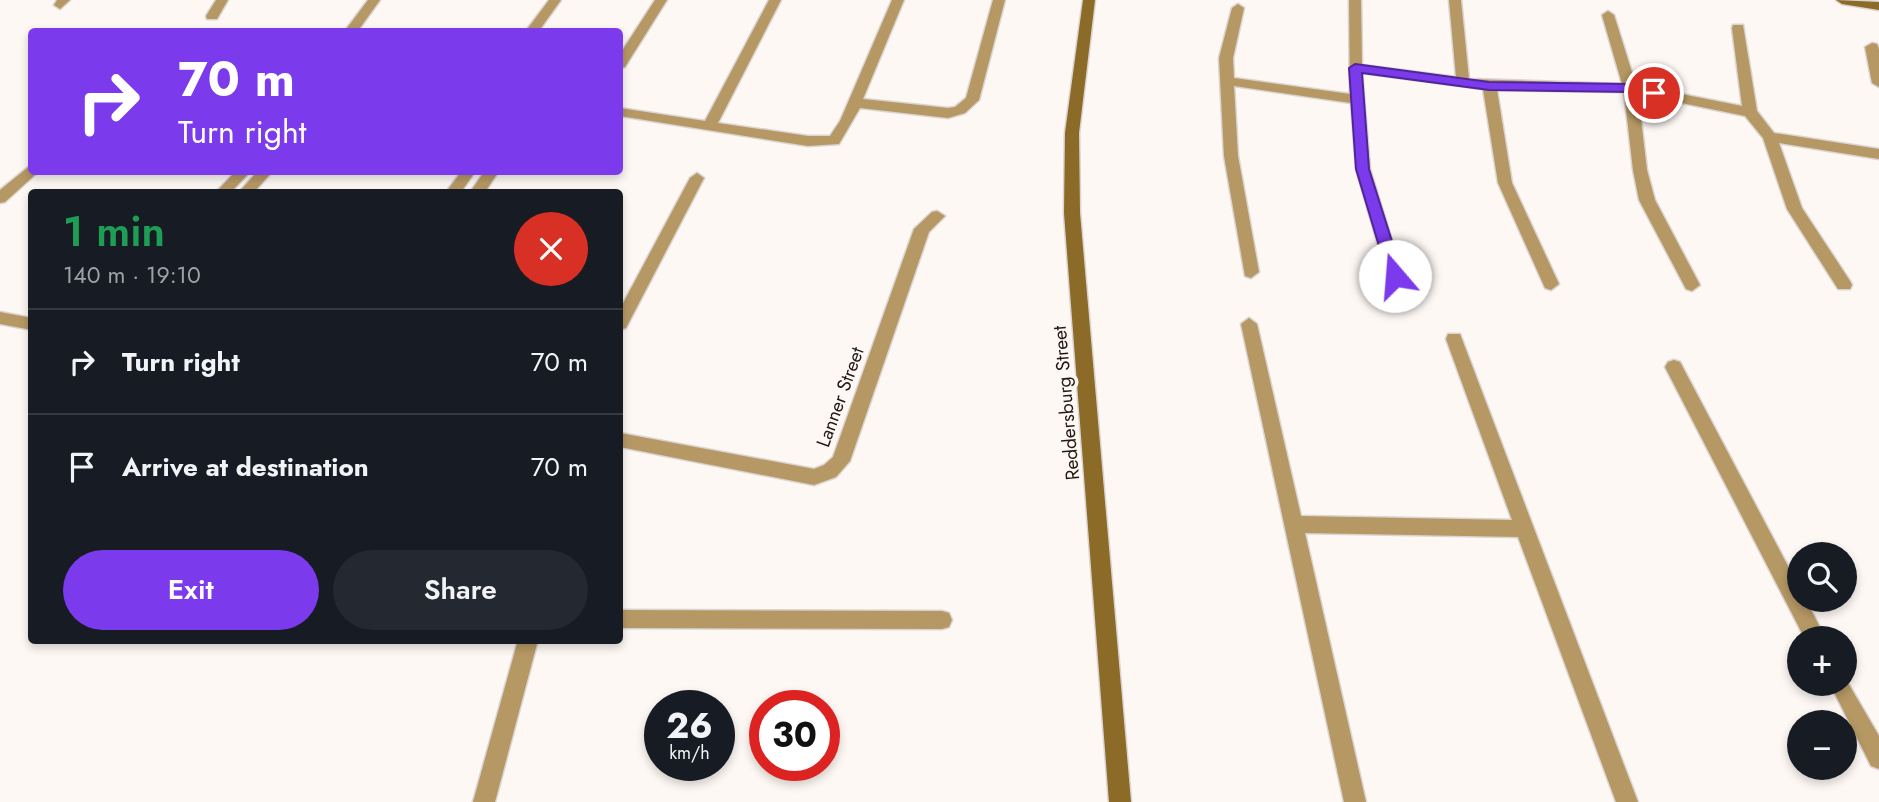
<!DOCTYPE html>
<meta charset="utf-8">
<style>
:root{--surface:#171b24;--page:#242831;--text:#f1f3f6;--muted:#9ea1a6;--line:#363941;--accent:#7c3aed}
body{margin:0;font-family:Jost,sans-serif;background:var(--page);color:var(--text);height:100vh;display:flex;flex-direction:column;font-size:26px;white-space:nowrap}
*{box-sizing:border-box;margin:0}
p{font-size:23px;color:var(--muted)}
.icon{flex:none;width:38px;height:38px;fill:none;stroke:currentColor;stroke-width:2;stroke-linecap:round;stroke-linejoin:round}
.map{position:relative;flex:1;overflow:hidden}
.drawer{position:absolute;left:28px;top:189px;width:595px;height:455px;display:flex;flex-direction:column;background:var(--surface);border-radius:7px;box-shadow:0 4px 10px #0003}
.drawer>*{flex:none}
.hud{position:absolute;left:28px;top:28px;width:595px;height:147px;border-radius:7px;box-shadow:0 4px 10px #0003;background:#7c3aed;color:#fff;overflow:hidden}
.tools{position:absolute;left:1787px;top:542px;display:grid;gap:14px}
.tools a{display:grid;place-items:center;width:70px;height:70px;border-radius:50%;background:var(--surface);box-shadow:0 4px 10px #0003;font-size:35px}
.speed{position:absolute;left:644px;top:690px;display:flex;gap:14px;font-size:35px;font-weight:700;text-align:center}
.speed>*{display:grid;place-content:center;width:91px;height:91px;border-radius:50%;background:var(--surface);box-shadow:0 4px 10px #0003;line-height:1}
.speed small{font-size:18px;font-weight:400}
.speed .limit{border:10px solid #d22;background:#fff;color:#111}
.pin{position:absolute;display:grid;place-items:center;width:60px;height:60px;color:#fff;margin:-30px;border:4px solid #fff;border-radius:50%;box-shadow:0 2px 7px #0007}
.me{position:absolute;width:77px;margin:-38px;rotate:342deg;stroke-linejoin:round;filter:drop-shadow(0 0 5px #0008)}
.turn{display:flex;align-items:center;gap:24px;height:147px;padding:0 35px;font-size:32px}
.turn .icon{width:91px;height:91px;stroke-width:2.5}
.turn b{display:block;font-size:49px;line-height:60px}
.round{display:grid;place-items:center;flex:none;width:74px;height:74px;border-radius:37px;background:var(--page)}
.overview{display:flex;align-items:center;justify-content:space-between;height:119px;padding:0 35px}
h1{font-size:42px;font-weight:600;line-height:52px;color:#1e9e55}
.primary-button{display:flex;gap:14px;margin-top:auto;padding:14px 35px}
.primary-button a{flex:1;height:80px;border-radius:42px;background:var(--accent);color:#fff;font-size:28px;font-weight:600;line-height:80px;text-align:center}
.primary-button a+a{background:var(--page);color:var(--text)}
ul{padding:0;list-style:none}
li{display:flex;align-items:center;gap:21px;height:105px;padding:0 35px;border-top:2px solid var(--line)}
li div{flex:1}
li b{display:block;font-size:26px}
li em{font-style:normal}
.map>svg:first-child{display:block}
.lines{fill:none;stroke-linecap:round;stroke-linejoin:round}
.street-casing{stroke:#dbd4d0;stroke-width:3}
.secondary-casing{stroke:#dbd4d0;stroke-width:3}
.street{fill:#b59864;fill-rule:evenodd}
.secondary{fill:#8c6a27;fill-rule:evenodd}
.route{fill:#7c3aed;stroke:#51269a;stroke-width:2}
.labels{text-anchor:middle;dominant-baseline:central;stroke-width:7;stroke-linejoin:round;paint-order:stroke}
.street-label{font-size:19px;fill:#241912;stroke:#fef8f4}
</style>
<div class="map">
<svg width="1879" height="802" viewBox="0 0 1879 802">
<rect width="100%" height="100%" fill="#fef8f4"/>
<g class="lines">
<defs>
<g id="street">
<polygon points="57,0 70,0 60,9 54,5"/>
<polygon points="216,0 228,0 217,19 207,19 206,16"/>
<polygon points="368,0 380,0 357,32 344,32"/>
<polygon points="549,0 561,0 538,32 525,32"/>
<polygon points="655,0 667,0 625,67 620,68 620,54"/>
<polygon points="769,0 781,0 718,123 808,136 830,136 840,121 892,0 904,0 863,99 948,108 955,107 966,98 993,0 1005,0 979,100 965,113 948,118 860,108 839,144 808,146 620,116 620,108 705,121"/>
<polygon points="1349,0 1361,0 1362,65 1456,77 1449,0 1461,0 1469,79 1622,84 1602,15 1608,11 1614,15 1636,85 1742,106 1732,28 1733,25 1743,25 1757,111 1774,133 1879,149 1879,159 1779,143 1802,208 1850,281 1852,285 1850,289 1838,289 1787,209 1763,138 1745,116 1638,94 1647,170 1655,200 1700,285 1692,291 1686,289 1639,200 1633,170 1624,92 1497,90 1512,183 1559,284 1551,290 1545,288 1498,183 1483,89 1362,73 1370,169 1403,276 1401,280 1389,280 1387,276 1356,169 1351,103 1234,86 1238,156 1259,272 1251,278 1245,276 1224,156 1219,58 1232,8 1238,4 1244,8 1233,58 1234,78 1350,94"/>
<polygon points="1872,43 1877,44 1879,49 1879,87 1872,83 1865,47"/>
<polygon points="32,164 32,172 37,173 5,202 0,203 0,190"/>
<polygon points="235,172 250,172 231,192 216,192"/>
<polygon points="257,172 272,172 254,192 239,192"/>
<polygon points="461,172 475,172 461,192 446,192"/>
<polygon points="484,172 496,172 497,174 485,192 470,192"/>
<polygon points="697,173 704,178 626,328 620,330 620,309 690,178"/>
<polygon points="937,211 945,216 929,232 850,461 836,477 814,485 620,447 620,433 814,469 824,465 833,457 914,229 932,212"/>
<polygon points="0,312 32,318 32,330 0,324"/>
<polygon points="1249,318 1257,324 1301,516 1512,520 1446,339 1448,334 1460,334 1638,802 1616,802 1518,537 1305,533 1366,802 1344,802 1241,324"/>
<polygon points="1674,360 1680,362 1799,587 1799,600 1806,600 1826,639 1805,639 1665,367 1668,362"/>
<polygon points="620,610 942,611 949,613 952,620 949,627 942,629 620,628"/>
<polygon points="518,640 538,640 495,802 473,802"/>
<polygon points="1844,676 1879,736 1879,769 1871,766 1830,684 1844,684"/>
</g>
<g id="secondary">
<polygon points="1083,0 1095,0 1079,133 1080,213 1131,802 1109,802 1064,213 1065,133"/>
<polygon points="1836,0 1879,2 1879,10 1842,4"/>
</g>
</defs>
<!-- street casing -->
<use href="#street" class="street-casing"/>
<!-- secondary casing -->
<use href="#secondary" class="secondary-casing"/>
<!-- street -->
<use href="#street" class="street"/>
<!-- secondary -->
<use href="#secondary" class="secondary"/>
</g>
<!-- route -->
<polygon class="route" points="1355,64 1489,82 1630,84 1658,90 1660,93 1654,97 1630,92 1489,90 1362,73 1369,169 1403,276 1395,281 1388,276 1356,169 1349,68"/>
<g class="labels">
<!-- street labels -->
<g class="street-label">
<text transform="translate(840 397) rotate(-70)">Lanner Street</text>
<text transform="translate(1066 403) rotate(-95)">Reddersburg Street</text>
</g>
</g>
</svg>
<div class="tools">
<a><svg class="icon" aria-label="search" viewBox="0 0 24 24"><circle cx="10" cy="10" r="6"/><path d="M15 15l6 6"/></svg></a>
<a>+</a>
<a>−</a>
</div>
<div class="speed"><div>26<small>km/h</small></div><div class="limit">30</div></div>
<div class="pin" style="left:1654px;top:93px;background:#d93025"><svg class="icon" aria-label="arrive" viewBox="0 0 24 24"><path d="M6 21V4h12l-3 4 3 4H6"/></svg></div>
<svg class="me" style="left:1395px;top:276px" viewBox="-20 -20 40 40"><circle r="19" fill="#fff"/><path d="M0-13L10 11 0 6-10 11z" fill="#7c3aed"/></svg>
<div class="hud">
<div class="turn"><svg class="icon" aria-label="right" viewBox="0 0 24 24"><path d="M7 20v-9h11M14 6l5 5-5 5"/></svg><div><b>70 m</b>Turn right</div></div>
</div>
<section class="drawer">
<div class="overview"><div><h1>1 min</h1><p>140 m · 19:10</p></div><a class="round" style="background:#d93025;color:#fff"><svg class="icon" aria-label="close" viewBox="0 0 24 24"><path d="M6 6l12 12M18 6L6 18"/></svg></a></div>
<ul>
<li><svg class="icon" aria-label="right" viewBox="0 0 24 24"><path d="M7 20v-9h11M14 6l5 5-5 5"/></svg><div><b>Turn right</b></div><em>70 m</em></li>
<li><svg class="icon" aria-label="arrive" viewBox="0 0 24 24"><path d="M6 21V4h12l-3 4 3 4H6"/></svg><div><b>Arrive at destination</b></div><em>70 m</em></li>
</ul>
<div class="primary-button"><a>Exit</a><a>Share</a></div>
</section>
</div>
